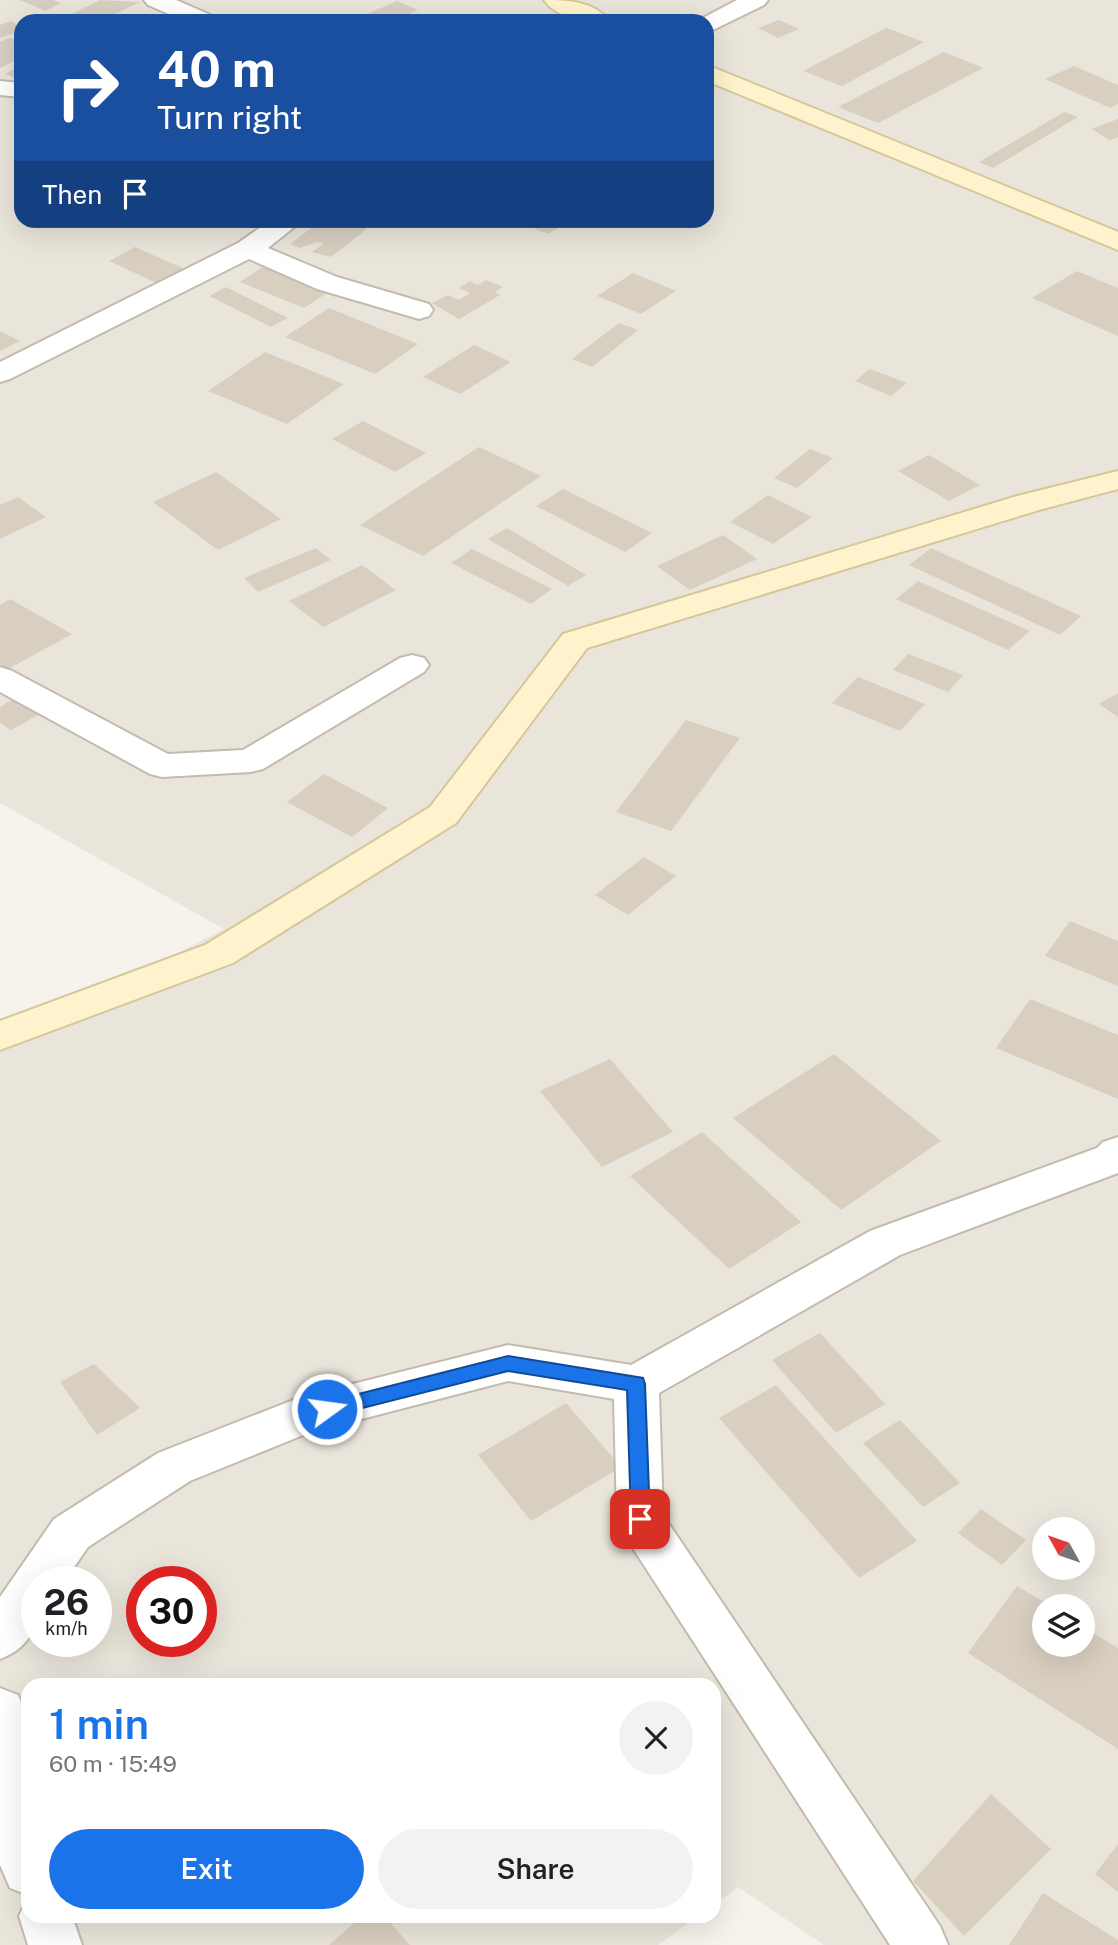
<!DOCTYPE html>
<meta charset="utf-8">
<style>
:root{--surface:#fff;--page:#f2f2f2;--text:#202124;--muted:#757577;--accent:#1a73e8}
body{margin:0;font-family:"Public Sans",sans-serif;background:var(--page);color:var(--text);height:100vh;display:flex;flex-direction:column;font-size:26px;white-space:nowrap}
*{box-sizing:border-box;margin:0}
p{font-size:23px;color:var(--muted)}
.icon{flex:none;width:38px;height:38px;fill:none;stroke:currentColor;stroke-width:2;stroke-linecap:round;stroke-linejoin:round}
.map{position:relative;flex:1;overflow:hidden}
.side{position:absolute;left:21px;top:1678px;width:700px;height:245px;display:flex;flex-direction:column;background:var(--surface);border-radius:21px;box-shadow:0 7px 28px #0002}
.side>*{flex:none}
.banner{position:absolute;left:14px;top:14px;width:700px;height:214px;border-radius:21px;box-shadow:0 7px 28px #0002;background:#1a4fa0;color:#fff;overflow:hidden}
.needle{width:46px;rotate:310deg}
.fabs{position:absolute;left:1032px;top:1517px;display:grid;gap:14px}
.fabs a{display:grid;place-items:center;width:63px;height:63px;border-radius:50%;background:var(--surface);box-shadow:0 7px 28px #0002;font-size:35px}
.speed{position:absolute;left:21px;top:1566px;display:flex;gap:14px;font-size:35px;font-weight:700;text-align:center}
.speed>*{display:grid;place-content:center;width:91px;height:91px;border-radius:50%;background:var(--surface);box-shadow:0 7px 28px #0002;line-height:1}
.speed small{font-size:18px;font-weight:400}
.speed .limit{border:10px solid #d22;background:#fff;color:#111}
.pin{position:absolute;display:grid;place-items:center;width:60px;height:60px;color:#fff;margin:-30px;border-radius:14px;box-shadow:0 4px 10px #0006}
.me{position:absolute;width:77px;margin:-38px;rotate:76deg;stroke-linejoin:round;filter:drop-shadow(0 0 5px #0008)}
.turn{display:flex;align-items:center;gap:24px;height:147px;padding:0 28px;font-size:32px}
.turn .icon{width:91px;height:91px;stroke-width:2.5}
.turn b{display:block;font-size:49px;line-height:60px}
.then{display:flex;align-items:center;height:66px;padding:0 28px;background:#0003;gap:14px;font-size:26px}
.round{display:grid;place-items:center;flex:none;width:74px;height:74px;border-radius:37px;background:var(--page)}
.headline{display:flex;align-items:center;justify-content:space-between;height:119px;padding:0 28px}
h1{font-size:42px;font-weight:600;line-height:52px;color:var(--accent)}
.action{display:flex;gap:14px;margin-top:auto;padding:14px 28px}
.action a{flex:1;height:80px;border-radius:42px;background:var(--accent);color:#fff;font-size:28px;font-weight:600;line-height:80px;text-align:center}
.action a+a{background:var(--page);color:var(--text)}
.map>svg:first-child{display:block}
.residential{fill:#eae5da;fill-rule:evenodd}
.building{fill:#d8cfc1}
.lines{fill:none;stroke-linecap:round;stroke-linejoin:round}
.street-casing{stroke:#c2bbae;stroke-width:4}
.secondary-casing{stroke:#d6c79b;stroke-width:4}
.street{fill:#fff;fill-rule:evenodd}
.secondary{fill:#fff3cd;fill-rule:evenodd}
.route{fill:#1a73e8;stroke:#114b97;stroke-width:2}
</style>
<div class="map">
<svg width="1118" height="1945" viewBox="0 0 1118 1945">
<rect width="100%" height="100%" fill="#f6f3ec"/>
<!-- residential -->
<path class="residential" d="M0 0H1118V1945H824L738 1887 714 1905V1685H28V1916H698L658 1945H0V1046L224 929 0 803ZM21 21H707V220H21ZM1045 1530H1083V1568H1045ZM37 1582H96V1642H37ZM142 1582H201V1642H142ZM1045 1606H1083V1645H1045Z"/>
<!-- building -->
<g class="building">
<polygon points="20,0 53,0 61,3 45,11"/>
<polygon points="100,0 140,2 101,21 71,21 63,18"/>
<polygon points="397,1 418,10 395,21 364,21 358,18"/>
<polygon points="779,20 799,29 778,38 758,28"/>
<polygon points="11,21 21,27 21,31 0,38 0,25"/>
<polygon points="886,28 924,42 842,86 803,71"/>
<polygon points="9,38 21,41 21,58 0,68 0,42"/>
<polygon points="944,52 983,68 878,123 838,107"/>
<polygon points="21,65 21,80 5,74"/>
<polygon points="1074,66 1118,85 1118,104 1110,108 1045,79"/>
<polygon points="1064,112 1078,117 993,168 979,162"/>
<polygon points="1118,119 1118,137 1110,140 1091,129"/>
<polygon points="322,220 369,220 369,225 363,232 331,257 312,252 324,243 317,242 300,248 290,244"/>
<polygon points="514,220 548,220 562,226 548,234"/>
<polygon points="135,247 187,270 161,285 109,261"/>
<polygon points="266,265 330,291 304,308 240,282"/>
<polygon points="1077,271 1118,288 1118,336 1032,298"/>
<polygon points="633,273 676,291 641,314 597,296"/>
<polygon points="486,280 503,287 495,292 500,295 459,319 432,303 448,295 459,300 470,293 459,288 470,281 478,285"/>
<polygon points="226,287 288,318 271,327 209,296"/>
<polygon points="329,308 418,344 375,374 285,337"/>
<polygon points="619,323 638,330 592,367 572,359"/>
<polygon points="0,331 20,341 0,351"/>
<polygon points="474,345 511,362 460,394 423,377"/>
<polygon points="265,352 344,384 287,424 208,391"/>
<polygon points="870,369 907,383 891,396 855,381"/>
<polygon points="363,421 426,453 395,472 332,439"/>
<polygon points="479,447 541,476 423,556 360,525"/>
<polygon points="810,449 833,458 797,488 774,478"/>
<polygon points="929,455 980,485 949,501 898,471"/>
<polygon points="216,472 281,519 218,550 153,502"/>
<polygon points="563,489 652,533 625,552 536,506"/>
<polygon points="768,495 812,517 773,544 730,522"/>
<polygon points="18,497 46,517 0,539 0,505"/>
<polygon points="507,528 586,575 568,586 488,539"/>
<polygon points="723,535 757,559 690,590 657,566"/>
<polygon points="316,548 331,560 258,592 244,578"/>
<polygon points="931,548 1081,616 1060,635 909,565"/>
<polygon points="472,549 552,589 531,604 451,563"/>
<polygon points="362,565 396,590 323,627 289,601"/>
<polygon points="918,581 1030,631 1008,650 896,599"/>
<polygon points="10,599 72,634 8,669 0,664 0,605"/>
<polygon points="908,654 963,675 948,692 893,670"/>
<polygon points="858,677 925,704 900,731 832,703"/>
<polygon points="29,689 54,706 11,730 0,723 0,707"/>
<polygon points="1118,693 1118,717 1099,704"/>
<polygon points="686,720 740,738 671,831 616,812"/>
<polygon points="324,774 388,808 352,837 287,802"/>
<polygon points="644,857 676,876 628,915 595,895"/>
<polygon points="1070,921 1118,941 1118,986 1045,956"/>
<polygon points="1030,999 1118,1035 1118,1099 996,1048"/>
<polygon points="834,1054 941,1141 841,1210 733,1118"/>
<polygon points="610,1059 673,1132 602,1167 540,1091"/>
<polygon points="702,1132 801,1222 729,1269 630,1176"/>
<polygon points="820,1333 885,1404 836,1433 772,1360"/>
<polygon points="94,1364 140,1408 97,1435 60,1382"/>
<polygon points="776,1385 917,1541 859,1578 719,1418"/>
<polygon points="566,1403 621,1467 531,1521 478,1455"/>
<polygon points="900,1420 960,1483 923,1507 863,1443"/>
<polygon points="981,1509 1026,1540 1002,1565 958,1533"/>
<polygon points="1017,1586 1051,1606 1045,1606 1045,1645 1083,1645 1083,1627 1118,1648 1118,1749 968,1653"/>
<polygon points="991,1794 1051,1849 964,1936 913,1881"/>
<polygon points="1118,1844 1118,1892 1095,1874"/>
<polygon points="1043,1893 1118,1940 1118,1945 1009,1945"/>
<polygon points="362,1916 384,1916 410,1945 329,1945"/>
</g>
<g class="lines">
<defs>
<g id="street">
<polygon points="144,0 176,0 213,16 217,21 185,21 148,5"/>
<polygon points="737,0 768,0 764,5 715,29 707,31 707,21 697,21"/>
<polygon points="0,81 21,83 21,97 0,95"/>
<polygon points="271,220 303,220 268,248 337,277 429,304 433,310 429,316 419,319 409,316 317,289 249,259 10,379 0,382 0,362 238,243"/>
<polygon points="412,655 424,658 429,665 424,672 263,769 251,772 162,777 150,774 0,692 0,667 12,671 168,754 243,750 400,658"/>
<path d="M1118 1137V1173L900 1255 659 1393 663 1515 940 1926 948 1945H890L623 1533 617 1519 614 1399 508 1381 308 1433 190 1481 88 1547 64 1582H37C37 1618 39 1644 0 1659V1597L54 1519 158 1453 301 1397 508 1345 631 1365 870 1231 1097 1148 1103 1142Z"/>
<polygon points="0,1688 18,1695 25,1711 28,1730 28,1895 10,1888 0,1865"/>
<polygon points="28,1897 28,1916 72,1916 82,1945 28,1945 19,1916"/>
</g>
<g id="secondary">
<path d="M544 0C566 0 595 1 609 21 587 21 558 20 544 0Z"/>
<polygon points="707,65 1118,232 1118,250 707,81"/>
<polygon points="1118,471 1118,489 1039,510 587,648 456,823 233,963 0,1050 0,1021 205,945 430,807 563,634 1017,496"/>
</g>
</defs>
<!-- street casing -->
<use href="#street" class="street-casing"/>
<!-- secondary casing -->
<use href="#secondary" class="secondary-casing"/>
<!-- street -->
<use href="#street" class="street"/>
<!-- secondary -->
<use href="#secondary" class="secondary"/>
</g>
<!-- route -->
<polygon class="route" points="508,1356 643,1378 645,1384 650,1519 647,1525 640,1527 633,1525 631,1519 627,1390 508,1371 327,1417 320,1415 317,1409 320,1404 327,1402"/>
</svg>
<div class="fabs">
<a><svg class="needle" viewBox="-14 -14 28 28"><path d="M0-13l5 13h-10z" fill="#e53935"/><path d="M0 13l5-13h-10z" fill="#757577"/></svg></a>
<a><svg class="icon" aria-label="layers" viewBox="0 0 24 24"><path d="M12 4l9 5-9 5-9-5zM3 14l9 5 9-5"/></svg></a>
</div>
<div class="speed"><div>26<small>km/h</small></div><div class="limit">30</div></div>
<div class="pin" style="left:640px;top:1519px;background:#d93025"><svg class="icon" aria-label="arrive" viewBox="0 0 24 24"><path d="M6 21V4h12l-3 4 3 4H6"/></svg></div>
<svg class="me" style="left:327px;top:1409px" viewBox="-20 -20 40 40"><circle r="17" fill="#1a73e8" stroke="#fff" stroke-width="3"/><path d="M0-11L8 9 0 5-8 9z" fill="#fff"/></svg>
<div class="banner">
<div class="turn"><svg class="icon" aria-label="right" viewBox="0 0 24 24"><path d="M7 20v-9h11M14 6l5 5-5 5"/></svg><div><b>40 m</b>Turn right</div></div>
<div class="then">Then<svg class="icon" aria-label="arrive" viewBox="0 0 24 24"><path d="M6 21V4h12l-3 4 3 4H6"/></svg></div>
</div>
<section class="side">
<div class="headline"><div><h1>1 min</h1><p>60 m · 15:49</p></div><a class="round"><svg class="icon" aria-label="close" viewBox="0 0 24 24"><path d="M6 6l12 12M18 6L6 18"/></svg></a></div>
<div class="action"><a>Exit</a><a>Share</a></div>
</section>
</div>
